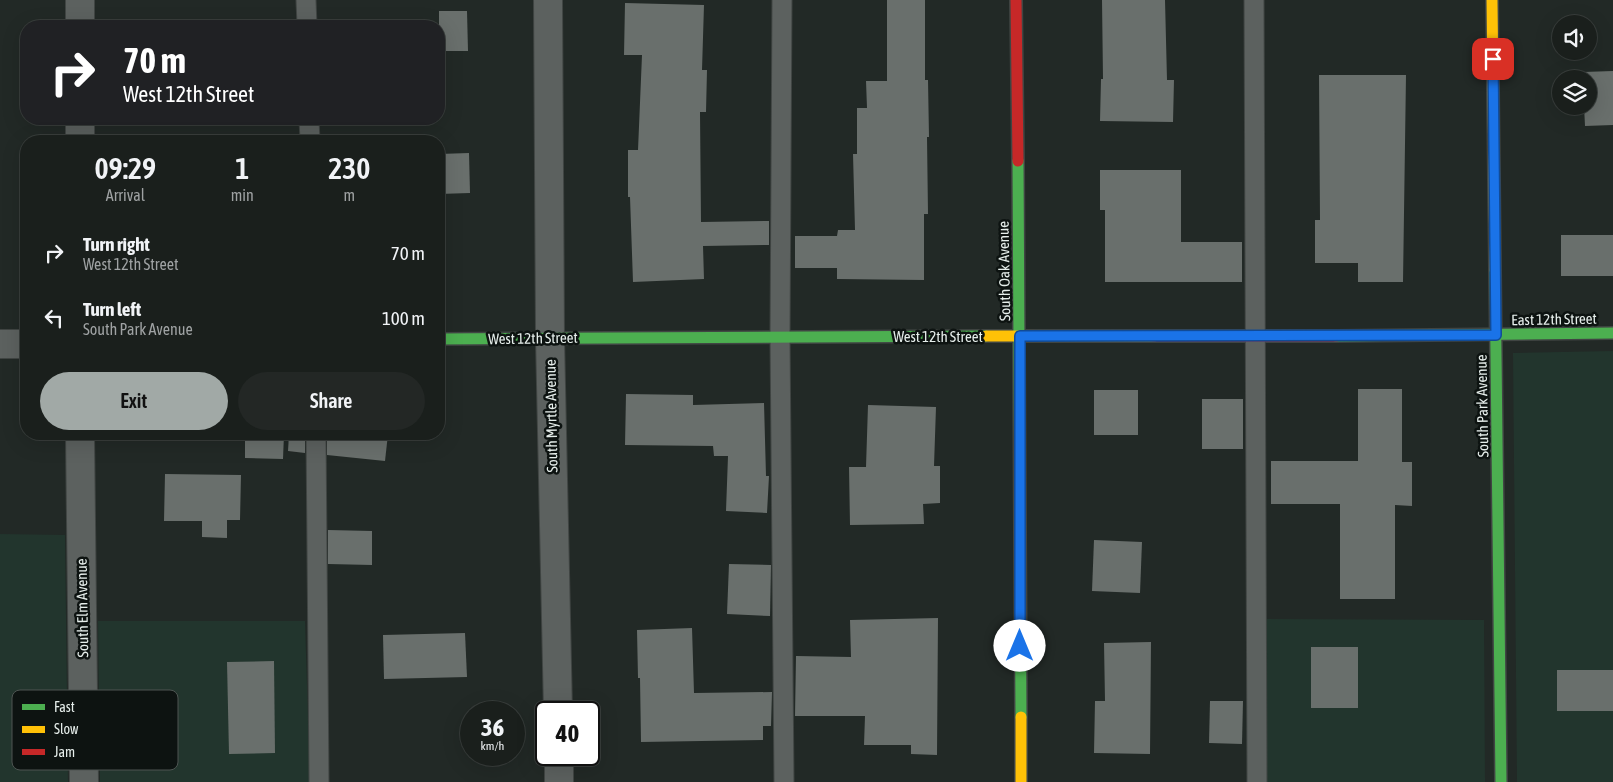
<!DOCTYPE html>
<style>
:root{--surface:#1a1f1c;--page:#232725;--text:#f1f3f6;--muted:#9fa2a3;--line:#383d3b;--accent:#a1a9a6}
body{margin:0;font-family:"Asap Condensed",sans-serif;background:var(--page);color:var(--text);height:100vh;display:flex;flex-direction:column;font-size:19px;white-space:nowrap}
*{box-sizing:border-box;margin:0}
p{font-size:16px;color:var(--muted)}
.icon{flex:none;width:28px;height:28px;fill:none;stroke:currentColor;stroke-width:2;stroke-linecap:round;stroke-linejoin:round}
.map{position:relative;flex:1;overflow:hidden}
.details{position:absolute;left:20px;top:135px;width:425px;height:305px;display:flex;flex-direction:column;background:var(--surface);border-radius:20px;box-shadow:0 5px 20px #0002,0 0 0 1px var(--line)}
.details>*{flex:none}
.hud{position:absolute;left:20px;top:20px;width:425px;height:105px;border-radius:20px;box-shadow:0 5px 20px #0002,0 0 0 1px var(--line);background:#202124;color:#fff;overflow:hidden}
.controls{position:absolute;left:1552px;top:15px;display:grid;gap:10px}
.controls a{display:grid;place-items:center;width:45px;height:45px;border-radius:50%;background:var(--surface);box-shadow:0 5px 20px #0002,0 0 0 1px var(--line);font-size:25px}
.speed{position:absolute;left:460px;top:701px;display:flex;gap:10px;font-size:25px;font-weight:700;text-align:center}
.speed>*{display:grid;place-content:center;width:65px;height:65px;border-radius:50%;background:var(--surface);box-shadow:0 5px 20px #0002,0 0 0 1px var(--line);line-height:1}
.speed small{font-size:12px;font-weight:400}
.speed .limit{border:2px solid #111;border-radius:8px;background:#fff;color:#111}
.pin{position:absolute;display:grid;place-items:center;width:42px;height:42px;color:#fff;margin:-21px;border-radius:10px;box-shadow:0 2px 8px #0006}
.me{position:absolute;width:55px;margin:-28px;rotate:0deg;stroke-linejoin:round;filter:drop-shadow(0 0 4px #0008)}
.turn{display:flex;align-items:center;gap:18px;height:105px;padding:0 20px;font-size:22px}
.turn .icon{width:65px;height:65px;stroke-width:2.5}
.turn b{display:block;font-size:35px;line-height:42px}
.eta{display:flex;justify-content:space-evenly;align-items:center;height:85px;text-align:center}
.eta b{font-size:30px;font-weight:600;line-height:35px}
.button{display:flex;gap:10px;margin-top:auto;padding:10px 20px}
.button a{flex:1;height:58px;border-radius:30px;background:var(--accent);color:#111;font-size:20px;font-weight:600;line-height:58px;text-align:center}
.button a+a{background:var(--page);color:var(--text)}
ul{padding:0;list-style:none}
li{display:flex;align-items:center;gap:15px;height:65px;padding:0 20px}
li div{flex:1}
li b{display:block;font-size:19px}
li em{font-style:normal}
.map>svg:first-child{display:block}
.built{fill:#22352d}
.building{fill:#696f6c}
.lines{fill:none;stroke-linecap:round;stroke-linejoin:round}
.lane-casing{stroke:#404543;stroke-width:21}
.street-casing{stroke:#404543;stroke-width:30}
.fast-casing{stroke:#404543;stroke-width:14}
.slow-casing{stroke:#404543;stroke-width:14}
.jam-casing{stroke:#404543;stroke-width:14}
.lane{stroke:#5c615f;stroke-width:19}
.street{stroke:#5c615f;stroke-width:28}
.fast{stroke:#4caf50;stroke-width:11}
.slow{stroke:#ffc107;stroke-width:11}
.jam{stroke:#c62828;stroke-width:11}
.route-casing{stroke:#114b97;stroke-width:12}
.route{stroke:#1a73e8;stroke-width:9}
.labels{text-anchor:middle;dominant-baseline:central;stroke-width:5;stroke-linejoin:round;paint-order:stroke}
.street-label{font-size:15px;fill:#e6eeeb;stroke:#0d1311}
.key{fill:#0d1311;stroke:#4e5552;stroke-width:1}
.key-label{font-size:14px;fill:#e6eeeb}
</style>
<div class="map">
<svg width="1613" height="782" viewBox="0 0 1613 782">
<rect width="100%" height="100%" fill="#222926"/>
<!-- built -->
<g class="built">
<polygon points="1613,351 1613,782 1517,782 1513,353"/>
<polygon points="0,534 65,535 68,782 0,782"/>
<polygon points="1253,619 1484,620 1485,782 1256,782"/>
<polygon points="98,621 305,621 310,782 100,782"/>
</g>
<!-- building -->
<g class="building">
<polygon points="887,0 925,0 925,80 928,80 929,137 927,137 928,214 924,214 924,280 837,279 837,268 795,268 795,236 837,236 838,230 855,230 853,154 857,154 857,108 867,108 866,81 887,81"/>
<polygon points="1102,0 1165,0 1167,80 1174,80 1173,122 1100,121 1101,79 1103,79"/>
<polygon points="625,3 704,5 702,70 707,70 706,112 700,112 701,222 769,221 769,245 703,246 704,279 633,282 630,197 628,197 628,150 638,150 642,55 624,55"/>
<polygon points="439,11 467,11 468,51 439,51"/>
<polygon points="1613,71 1613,125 1585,126 1584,106 1589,106 1589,79 1584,79 1583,72"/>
<polygon points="1319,75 1406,75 1403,282 1358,282 1358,263 1315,263 1315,220 1320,220"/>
<polygon points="469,153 470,193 439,194 439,154"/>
<polygon points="1100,170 1181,170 1181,242 1242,242 1242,282 1105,282 1105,210 1100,210"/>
<rect x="1561" y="235" width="52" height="41"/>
<polygon points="1358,389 1402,389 1402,462 1412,462 1412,506 1395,505 1395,599 1340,599 1340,504 1271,504 1271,461 1358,461"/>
<rect x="1094" y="390" width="44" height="45"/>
<polygon points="626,394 693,395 693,405 764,403 766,476 769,476 767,513 726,511 728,456 714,456 713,446 625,445"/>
<rect x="1202" y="399" width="41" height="50"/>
<polygon points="868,405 936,407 934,466 940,466 940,503 923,504 924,524 850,525 849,467 866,467"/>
<polygon points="245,434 284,434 283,459 245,458"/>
<polygon points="289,434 305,434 305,453 288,451"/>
<polygon points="327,434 388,434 385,461 327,455"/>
<polygon points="165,474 241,475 240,520 227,520 227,538 202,537 202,521 164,521"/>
<polygon points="328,530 372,531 372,565 328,564"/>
<polygon points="1094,540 1142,542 1140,593 1092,591"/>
<polygon points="729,564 771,565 770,616 727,614"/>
<polygon points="938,618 937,755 911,754 911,745 864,745 865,716 795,716 796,656 851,657 850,620"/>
<polygon points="692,628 694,693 772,692 771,726 763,726 763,740 641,742 640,678 638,678 637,630"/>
<polygon points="465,633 467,677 384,679 383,635"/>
<polygon points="1151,642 1150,754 1094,753 1095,701 1105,701 1104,643"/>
<rect x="1311" y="647" width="47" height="61"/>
<polygon points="274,661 275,753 229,754 227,662"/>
<rect x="1557" y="670" width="56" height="41"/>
<polygon points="1210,701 1243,701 1242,744 1209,743"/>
</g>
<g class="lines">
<defs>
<g id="lane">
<polyline points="306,0 307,26"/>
<polyline points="782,0 780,337 784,782"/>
<polyline points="1254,0 1257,782"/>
<polyline points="309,119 310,141"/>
<polyline points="316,434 319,782"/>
</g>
<g id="street">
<polyline points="548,0 550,338 558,712"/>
<polyline points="80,26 80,0"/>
<polyline points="80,141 80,119"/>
<polyline points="0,344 26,344"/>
<polyline points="80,434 84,782"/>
<polyline points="559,755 559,782"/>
</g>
<g id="fast">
<polyline points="1018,161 1021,717"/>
<polyline points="1495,270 1501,782"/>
<polyline points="1336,336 1613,333"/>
<polyline points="439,339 986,336"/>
</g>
<g id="slow">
<polyline points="1492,0 1495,270"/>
<polyline points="986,336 1154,336"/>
<polyline points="1021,717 1021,782"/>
</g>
<g id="jam">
<polyline points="1016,0 1018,161"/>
<polyline points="1154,336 1336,336"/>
</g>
</defs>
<!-- lane casing -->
<use href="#lane" class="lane-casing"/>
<!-- street casing -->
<use href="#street" class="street-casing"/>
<!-- fast casing -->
<use href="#fast" class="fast-casing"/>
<!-- slow casing -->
<use href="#slow" class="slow-casing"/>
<!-- jam casing -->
<use href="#jam" class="jam-casing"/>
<!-- lane -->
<use href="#lane" class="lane"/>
<!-- street -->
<use href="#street" class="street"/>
<!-- fast -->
<use href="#fast" class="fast"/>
<!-- slow -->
<use href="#slow" class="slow"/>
<!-- jam -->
<use href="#jam" class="jam"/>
</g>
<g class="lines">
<defs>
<polyline id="route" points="1020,646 1020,336 1496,335 1493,59"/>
</defs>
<!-- route casing -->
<use href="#route" class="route-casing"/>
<!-- route -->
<use href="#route" class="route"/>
</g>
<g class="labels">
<!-- street labels -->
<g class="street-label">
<text transform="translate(1004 271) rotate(-91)">South Oak Avenue</text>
<text transform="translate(1554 319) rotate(-1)">East 12th Street</text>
<text x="938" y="336">West 12th Street</text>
<text transform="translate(533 338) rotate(-1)">West 12th Street</text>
<text transform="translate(1482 406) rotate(-91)">South Park Avenue</text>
<text transform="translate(551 416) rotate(-91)">South Myrtle Avenue</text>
<text transform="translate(82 608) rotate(-91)">South Elm Avenue</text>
</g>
</g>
<!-- legend -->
<rect x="12" y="690" width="166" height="80" rx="8" class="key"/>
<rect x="22" y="704" width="23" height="6" fill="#4caf50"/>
<rect x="22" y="726" width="23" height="7" fill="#ffc107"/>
<rect x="22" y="749" width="23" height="6" fill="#c62828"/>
<g class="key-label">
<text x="54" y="712">Fast</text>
<text x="54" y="734">Slow</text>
<text x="54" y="757">Jam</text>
</g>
</svg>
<div class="controls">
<a><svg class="icon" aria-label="sound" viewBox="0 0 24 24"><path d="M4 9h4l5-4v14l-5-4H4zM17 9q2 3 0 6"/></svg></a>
<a><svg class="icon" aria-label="layers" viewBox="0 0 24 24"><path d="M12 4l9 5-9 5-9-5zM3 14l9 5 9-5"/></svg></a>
</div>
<div class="speed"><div>36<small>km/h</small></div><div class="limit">40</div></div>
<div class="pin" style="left:1493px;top:59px;background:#d93025"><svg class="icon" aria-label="arrive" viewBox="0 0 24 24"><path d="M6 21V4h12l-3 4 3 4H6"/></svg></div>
<svg class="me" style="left:1020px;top:646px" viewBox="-20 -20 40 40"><circle r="19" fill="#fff"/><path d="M0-13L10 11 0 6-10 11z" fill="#1a73e8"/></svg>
<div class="hud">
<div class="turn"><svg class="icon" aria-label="right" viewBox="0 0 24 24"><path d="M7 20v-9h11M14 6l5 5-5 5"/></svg><div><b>70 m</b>West 12th Street</div></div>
</div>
<section class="details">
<div class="eta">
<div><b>09:29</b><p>Arrival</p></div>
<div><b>1</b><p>min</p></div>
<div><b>230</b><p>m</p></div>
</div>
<ul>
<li><svg class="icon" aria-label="right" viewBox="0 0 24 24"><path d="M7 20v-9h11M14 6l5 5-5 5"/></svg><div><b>Turn right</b><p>West 12th Street</p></div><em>70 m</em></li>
<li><svg class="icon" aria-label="left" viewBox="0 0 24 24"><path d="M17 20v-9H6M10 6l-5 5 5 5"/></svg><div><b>Turn left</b><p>South Park Avenue</p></div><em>100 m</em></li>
</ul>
<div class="button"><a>Exit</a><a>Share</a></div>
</section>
</div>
